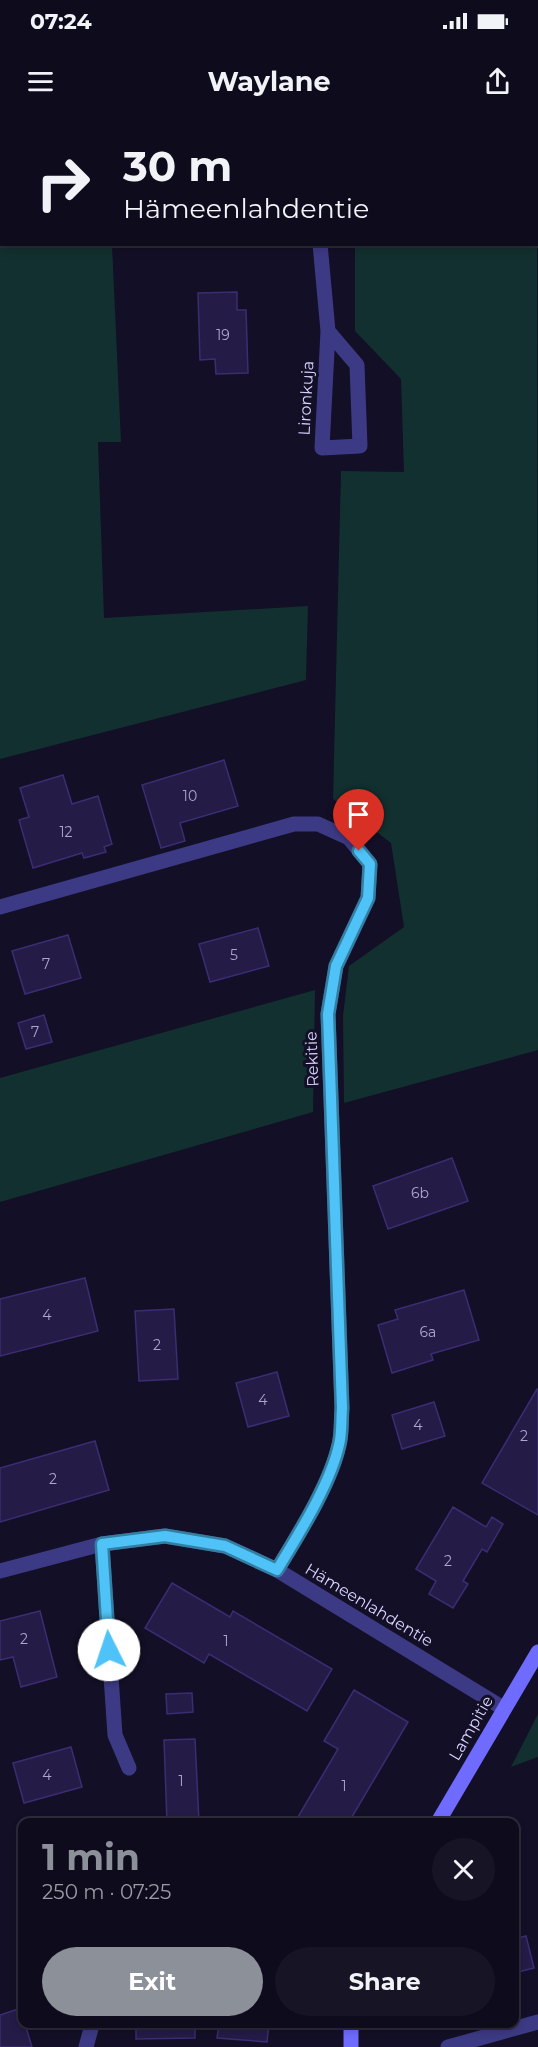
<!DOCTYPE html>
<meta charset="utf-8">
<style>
:root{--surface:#0e0b1c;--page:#171425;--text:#f1f3f6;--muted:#9b9ba3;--line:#2e2b3b;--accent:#8c9099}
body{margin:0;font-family:Montserrat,sans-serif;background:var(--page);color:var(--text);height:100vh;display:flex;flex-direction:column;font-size:22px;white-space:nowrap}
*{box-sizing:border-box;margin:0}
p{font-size:20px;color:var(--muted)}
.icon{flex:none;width:33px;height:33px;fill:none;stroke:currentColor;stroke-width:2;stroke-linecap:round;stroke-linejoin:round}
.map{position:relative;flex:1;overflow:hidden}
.drawer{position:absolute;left:18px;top:1698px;width:501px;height:210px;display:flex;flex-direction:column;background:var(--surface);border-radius:12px;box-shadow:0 3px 9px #0003,0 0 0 2px var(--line)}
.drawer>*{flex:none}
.top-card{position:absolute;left:0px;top:0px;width:538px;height:126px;box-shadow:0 3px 9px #0003,0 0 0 2px var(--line);background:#0e0b1c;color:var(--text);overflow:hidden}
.pin{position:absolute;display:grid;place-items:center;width:51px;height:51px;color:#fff;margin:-62px -26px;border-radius:50% 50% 50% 0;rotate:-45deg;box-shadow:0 0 6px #0007}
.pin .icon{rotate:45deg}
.me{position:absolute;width:66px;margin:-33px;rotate:356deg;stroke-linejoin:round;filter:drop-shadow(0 0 4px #0008)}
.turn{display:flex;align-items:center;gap:21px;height:126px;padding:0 24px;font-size:27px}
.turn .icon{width:78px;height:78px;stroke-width:2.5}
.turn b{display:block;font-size:42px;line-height:51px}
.round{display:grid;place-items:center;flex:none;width:63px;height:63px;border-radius:32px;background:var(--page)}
.summary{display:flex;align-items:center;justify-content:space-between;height:102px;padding:0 24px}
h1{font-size:36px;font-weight:700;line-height:45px;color:var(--accent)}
.primary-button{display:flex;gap:12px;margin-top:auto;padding:12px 24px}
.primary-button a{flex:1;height:69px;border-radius:36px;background:var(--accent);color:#fff;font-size:24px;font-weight:700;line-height:69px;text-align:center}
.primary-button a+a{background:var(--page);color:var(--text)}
.status{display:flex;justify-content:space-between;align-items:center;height:42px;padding:0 30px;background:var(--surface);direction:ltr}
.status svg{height:16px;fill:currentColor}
header{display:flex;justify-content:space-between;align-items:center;height:78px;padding:0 24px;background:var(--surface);font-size:27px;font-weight:700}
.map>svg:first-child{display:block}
.green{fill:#12302f}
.building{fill:#241b47;stroke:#3b2d73;stroke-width:1.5}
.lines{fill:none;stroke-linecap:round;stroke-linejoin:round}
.street{stroke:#3d3a85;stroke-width:15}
.secondary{stroke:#6f6bff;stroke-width:15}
.route-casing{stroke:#337fa1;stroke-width:15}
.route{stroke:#4fc3f7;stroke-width:10}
.labels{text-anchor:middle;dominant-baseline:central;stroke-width:6;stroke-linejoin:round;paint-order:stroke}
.number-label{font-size:14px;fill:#aca6d1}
.street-label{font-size:16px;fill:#d9d4ff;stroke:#130f26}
</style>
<div class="status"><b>07:24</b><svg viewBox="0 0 49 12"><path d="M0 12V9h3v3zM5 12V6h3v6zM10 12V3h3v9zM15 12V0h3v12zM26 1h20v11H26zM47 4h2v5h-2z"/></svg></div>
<header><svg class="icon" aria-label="menu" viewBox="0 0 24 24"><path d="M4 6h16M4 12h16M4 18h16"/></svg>Waylane<svg class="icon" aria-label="share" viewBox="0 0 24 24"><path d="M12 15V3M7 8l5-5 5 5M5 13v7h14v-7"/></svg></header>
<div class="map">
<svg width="538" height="1927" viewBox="0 0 538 1927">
<rect width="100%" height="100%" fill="#130f26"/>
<!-- green -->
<g class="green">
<polygon points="75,0 268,0 42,1"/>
<polygon points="537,73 538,930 344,983 343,896 349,846 404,807 391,723 333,679 341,351 404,352 401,259 355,211 355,125 537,124"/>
<polygon points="0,114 2,124 112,125 121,322 98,322 104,498 308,486 306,560 0,639"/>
<polygon points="315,870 313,992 0,1082 0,958"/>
<polygon points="538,1594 538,1637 511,1647"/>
</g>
<!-- building -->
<g class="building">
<polygon points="237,172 237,190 246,190 248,253 216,254 215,239 200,240 198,173"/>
<polygon points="224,640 238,686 180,703 185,721 161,728 142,665"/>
<polygon points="63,655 72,684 98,676 112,724 104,727 106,732 84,738 82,733 33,748 19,700 29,697 20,668"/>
<polygon points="258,808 269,846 210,862 199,824"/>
<polygon points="68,815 81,858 25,874 12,831"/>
<polygon points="44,895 52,922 26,929 18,903"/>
<polygon points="452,1038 468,1081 388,1109 373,1066"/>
<polygon points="85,1158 98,1211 0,1236 0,1179"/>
<polygon points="464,1170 479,1220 431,1234 433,1240 392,1253 378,1205 398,1199 395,1190"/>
<polygon points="174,1189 178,1259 139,1261 135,1191"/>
<polygon points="277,1252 289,1296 248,1307 236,1263"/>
<polygon points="537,1269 538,1270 538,1395 482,1363"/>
<polygon points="434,1282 445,1316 402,1329 392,1295"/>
<polygon points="95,1321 109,1370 0,1402 0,1348"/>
<polygon points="453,1387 486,1407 492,1397 503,1404 487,1432 482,1429 463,1461 468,1464 453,1488 429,1474 436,1461 416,1449"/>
<polygon points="172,1463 230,1497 233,1491 332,1549 307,1591 209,1534 204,1543 145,1508"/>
<polygon points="40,1491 57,1557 21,1567 13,1537 0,1540 0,1501"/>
<polygon points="354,1570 408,1602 349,1702 295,1702 338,1629 324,1621"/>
<polygon points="192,1573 193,1592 167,1594 166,1574"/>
<polygon points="195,1619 199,1702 167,1702 164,1620"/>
<polygon points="71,1627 82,1667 24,1683 13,1643"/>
<polygon points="526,1816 534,1848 514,1853 514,1819"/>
<polygon points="21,1888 22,1904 25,1904 32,1927 0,1927 0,1895"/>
<polygon points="136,1904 195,1904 195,1918 136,1919"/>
<polygon points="219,1904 269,1904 267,1922 217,1918"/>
</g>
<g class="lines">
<!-- street -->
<g class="street">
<polyline points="288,0 288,2"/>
<polyline points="320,124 328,211 322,328 360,326 357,245 328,211"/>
<path d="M0 787 294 704H318L349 718 370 744 368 778 336 846 328 894 342 1288C341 1300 342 1313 339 1325 330 1365 298 1415 277 1450"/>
<polyline points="102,1424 115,1615 129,1648"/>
<polyline points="0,1451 102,1424 165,1416 225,1426 277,1450 503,1588"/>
<polyline points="86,1927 92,1905"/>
<polyline points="448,1927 538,1902"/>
</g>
<!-- secondary -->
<g class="secondary">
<polyline points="537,47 538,47"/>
<polyline points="0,83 2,83"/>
<polyline points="438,1702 538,1532"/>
<polyline points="351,1904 351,1927"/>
</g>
</g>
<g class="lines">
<defs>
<path id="route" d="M109 1530 102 1424 165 1416 225 1426 277 1450C298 1415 330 1365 339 1325 342 1314 341 1300 342 1288L328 894 336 846 368 778 370 744 359 731"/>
</defs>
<!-- route casing -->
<use href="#route" class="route-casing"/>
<!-- route -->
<use href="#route" class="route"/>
</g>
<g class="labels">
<!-- number labels -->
<g class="number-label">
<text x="223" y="215">19</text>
<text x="190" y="676">10</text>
<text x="66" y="712">12</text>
<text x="234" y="835">5</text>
<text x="46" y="844">7</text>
<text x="35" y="912">7</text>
<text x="420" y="1073">6b</text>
<text x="47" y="1195">4</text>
<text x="428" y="1212">6a</text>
<text x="157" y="1225">2</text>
<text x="263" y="1280">4</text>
<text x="418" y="1305">4</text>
<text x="524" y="1316">2</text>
<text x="53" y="1359">2</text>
<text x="448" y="1441">2</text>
<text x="24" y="1519">2</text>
<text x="226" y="1521">1</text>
<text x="47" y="1655">4</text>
<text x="181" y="1661">1</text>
<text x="344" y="1666">1</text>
</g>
<!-- street labels -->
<g class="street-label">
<text transform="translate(306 278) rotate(-87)">Lironkuja</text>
<text transform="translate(312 939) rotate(-92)">Rekitie</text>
<text transform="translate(369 1485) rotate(31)">Hämeenlahdentie</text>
<text transform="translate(471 1608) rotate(-60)">Lampitie</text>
</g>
</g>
</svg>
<div class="pin" style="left:359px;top:731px;background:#d93025"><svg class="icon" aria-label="arrive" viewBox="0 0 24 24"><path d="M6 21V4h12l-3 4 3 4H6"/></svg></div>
<svg class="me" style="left:109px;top:1530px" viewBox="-20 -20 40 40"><circle r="19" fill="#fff"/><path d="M0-13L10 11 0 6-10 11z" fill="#4fc3f7"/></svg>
<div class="top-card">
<div class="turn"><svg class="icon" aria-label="right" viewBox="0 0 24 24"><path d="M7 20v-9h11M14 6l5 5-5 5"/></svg><div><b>30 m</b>Hämeenlahdentie</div></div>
</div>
<section class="drawer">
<div class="summary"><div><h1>1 min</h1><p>250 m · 07:25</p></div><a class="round"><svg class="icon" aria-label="close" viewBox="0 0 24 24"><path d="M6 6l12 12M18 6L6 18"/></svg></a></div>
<div class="primary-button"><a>Exit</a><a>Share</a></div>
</section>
</div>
